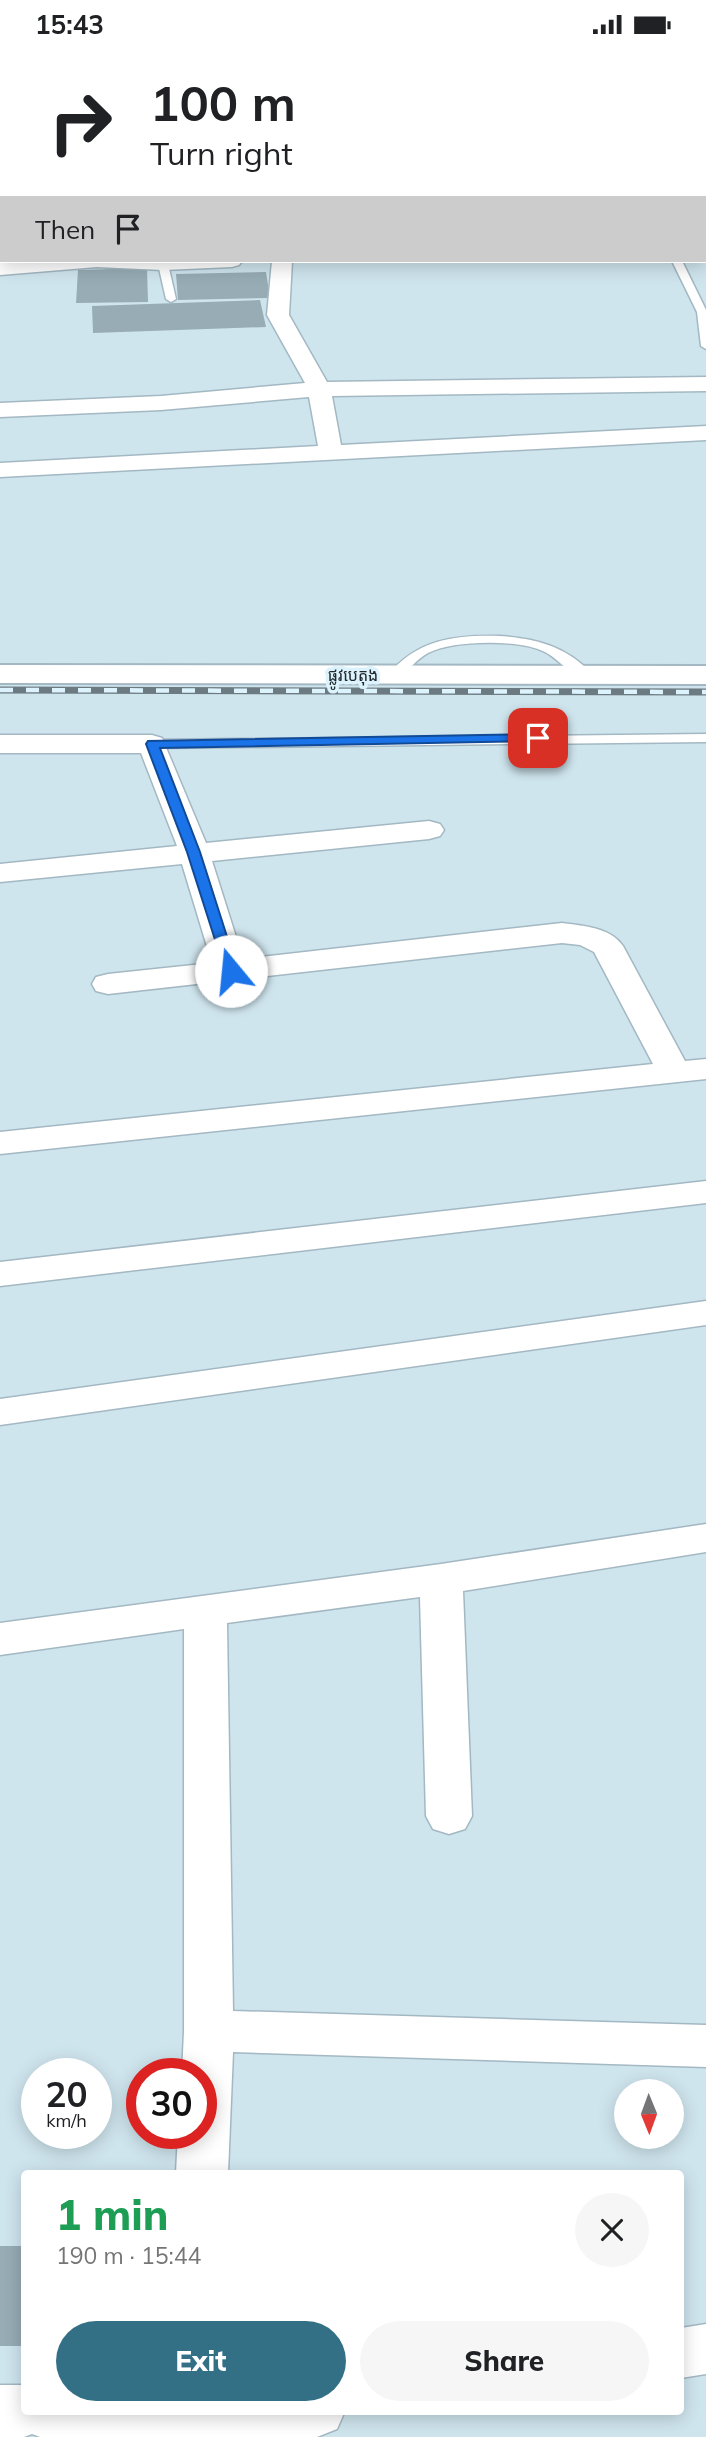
<!DOCTYPE html>
<meta charset="utf-8">
<style>
:root{--surface:#fff;--page:#f6f6f6;--text:#202124;--muted:#757577;--accent:#337086}
body{margin:0;font-family:Mulish,"Noto Sans Khmer",sans-serif;background:var(--page);color:var(--text);height:100vh;display:flex;flex-direction:column;font-size:26px;white-space:nowrap}
*{box-sizing:border-box;margin:0}
p{font-size:23px;color:var(--muted)}
.icon{flex:none;width:38px;height:38px;fill:none;stroke:currentColor;stroke-width:2;stroke-linecap:round;stroke-linejoin:round}
.map{position:relative;flex:1;overflow:hidden}
.panel{position:absolute;left:21px;top:2121px;width:663px;height:245px;display:flex;flex-direction:column;background:var(--surface);border-radius:7px;box-shadow:0 4px 18px #0003}
.panel>*{flex:none}
.hud{position:absolute;left:0px;top:0px;width:707px;height:214px;box-shadow:0 4px 18px #0003;background:#fff;color:var(--text);overflow:hidden}
.needle{width:46px;rotate:179deg}
.buttons{position:absolute;left:614px;top:2030px;display:grid;gap:14px}
.buttons a{display:grid;place-items:center;width:70px;height:70px;border-radius:50%;background:var(--surface);box-shadow:0 4px 18px #0003;font-size:35px}
.speed{position:absolute;left:21px;top:2009px;display:flex;gap:14px;font-size:35px;font-weight:700;text-align:center}
.speed>*{display:grid;place-content:center;width:91px;height:91px;border-radius:50%;background:var(--surface);box-shadow:0 4px 18px #0003;line-height:1}
.speed small{font-size:18px;font-weight:400}
.speed .limit{border:10px solid #d22;background:#fff;color:#111}
.pin{position:absolute;display:grid;place-items:center;width:60px;height:60px;color:#fff;margin:-30px;border-radius:14px;box-shadow:0 4px 10px #0006}
.me{position:absolute;width:77px;margin:-38px;rotate:343deg;stroke-linejoin:round;filter:drop-shadow(0 0 5px #0008)}
.turn{display:flex;align-items:center;gap:24px;height:147px;padding:0 35px;font-size:32px}
.turn .icon{width:91px;height:91px;stroke-width:2.5}
.turn b{display:block;font-size:49px;line-height:60px}
.then{display:flex;align-items:center;height:66px;padding:0 35px;background:#0003;gap:14px;font-size:26px}
.round{display:grid;place-items:center;flex:none;width:74px;height:74px;border-radius:37px;background:var(--page)}
.overview{display:flex;align-items:center;justify-content:space-between;height:119px;padding:0 35px}
h1{font-size:42px;font-weight:800;line-height:52px;color:#1e9e55}
.action{display:flex;gap:14px;margin-top:auto;padding:14px 35px}
.action a{flex:1;height:80px;border-radius:42px;background:var(--accent);color:#fff;font-size:28px;font-weight:800;line-height:80px;text-align:center}
.action a+a{background:var(--page);color:var(--text)}
.status{display:flex;justify-content:space-between;align-items:center;height:49px;padding:0 35px;background:var(--surface);direction:ltr}
.status svg{height:19px;fill:currentColor}
.map>svg:first-child{display:block}
.building{fill:#97acb5}
.lines{fill:none;stroke-linecap:round;stroke-linejoin:round}
.service-casing{stroke:#a3b8c2;stroke-width:3}
.minor-casing{stroke:#a3b8c2;stroke-width:3}
.tertiary-casing{stroke:#a3b8c2;stroke-width:4}
.secondary-casing{stroke:#a3b8c2;stroke-width:4}
.service{fill:#fff;fill-rule:evenodd}
.minor{fill:#fff;fill-rule:evenodd}
.tertiary{fill:#fff;fill-rule:evenodd}
.secondary{fill:#fff;fill-rule:evenodd}
.rail-casing{stroke:#6c7a81;stroke-width:7}
.rail{stroke:#dcf2fc;stroke-width:4.5;stroke-dasharray:13;stroke-linecap:butt}
.route{fill:#1a73e8;stroke:#114b97;stroke-width:2}
.labels{text-anchor:middle;dominant-baseline:central;stroke-width:7;stroke-linejoin:round;paint-order:stroke}
.far-street-label{font-size:16px;fill:#20282c;stroke:#dcf2fc}
</style>
<div class="status"><b>15:43</b><svg viewBox="0 0 49 12"><path d="M0 12V9h3v3zM5 12V6h3v6zM10 12V3h3v9zM15 12V0h3v12zM26 1h20v11H26zM47 4h2v5h-2z"/></svg></div>
<div class="map">
<svg width="706" height="2388" viewBox="0 0 706 2388">
<rect width="100%" height="100%" fill="#cfe5ee"/>
<!-- building -->
<g class="building">
<polygon points="147,219 148,253 76,254 78,221"/>
<polygon points="266,223 270,249 178,251 176,225"/>
<polygon points="260,251 266,278 93,284 92,257"/>
<rect x="0" y="2197" width="24" height="100"/>
</g>
<g class="lines">
<defs>
<g id="service">
<polygon points="163,212 168,215 176,250 171,253 166,250 158,215"/>
<polygon points="672,212 682,212 706,261 706,300 701,297 697,263"/>
<path d="M499 587C535 589 567 597 593 626L591 629C575 632 559 610 545 603 520 590 453 591 428 604 417 610 409 620 400 629L395 630 388 626C418 590 455 586 499 587Z"/>
<polygon points="706,685 706,693 152,699 145,695 152,691"/>
</g>
<g id="minor">
<polygon points="107,0 125,0 126,2 108,2"/>
<polygon points="317,0 335,0 336,2 318,2"/>
<polygon points="671,0 689,0 690,2 672,2"/>
<rect x="705" y="37" width="1" height="11"/>
<polygon points="706,67 706,79 705,79 705,68"/>
<rect x="0" y="71" width="2" height="12"/>
<rect x="0" y="100" width="2" height="12"/>
<rect x="0" y="131" width="2" height="12"/>
<rect x="705" y="159" width="1" height="12"/>
<polygon points="24,212 242,212 239,216 232,218 163,221 97,218 0,226 0,214"/>
<polygon points="272,212 292,212 289,266 327,333 706,328 706,342 332,347 341,396 706,377 706,391 0,428 0,414 318,397 309,348 161,361 0,368 0,354 161,347 305,334 267,266"/>
<path d="M0 686H152L162 689 206 794 429 772 440 775 444 781 440 787 429 790 212 812 243 910 562 874C583 877 610 878 623 897L685 1012 706 1010V1030L0 1105V1083L653 1015 594 903 580 896 562 894 108 945 96 942 92 935 96 928 108 925 212 914 182 815 0 833V815L177 797 141 704H0Z"/>
<polygon points="706,1132 706,1154 0,1237 0,1213"/>
<polygon points="706,1252 706,1276 0,1376 0,1350"/>
<polygon points="706,1475 706,1503 463,1542 472,1767 465,1780 449,1785 433,1780 426,1767 420,1548 227,1574 233,1962 706,1976 706,2018 233,2003 228,2124 176,2124 178,2084 201,2084 201,2025 182,2025 184,1982 184,1580 0,1606 0,1574 441,1515"/>
<polygon points="706,2275 706,2325 681,2329 681,2279"/>
<polygon points="0,2336 24,2336 24,2362 345,2362 337,2380 317,2388 40,2388 32,2385 24,2388 0,2388"/>
</g>
<polygon id="tertiary" points="696,0 706,0 706,5 705,2"/>
<polygon id="secondary" points="0,616 706,617 706,635 0,634"/>
</defs>
<!-- service casing -->
<use href="#service" class="service-casing"/>
<!-- minor casing -->
<use href="#minor" class="minor-casing"/>
<!-- tertiary casing -->
<use href="#tertiary" class="tertiary-casing"/>
<!-- secondary casing -->
<use href="#secondary" class="secondary-casing"/>
<!-- service -->
<use href="#service" class="service"/>
<!-- minor -->
<use href="#minor" class="minor"/>
<!-- tertiary -->
<use href="#tertiary" class="tertiary"/>
<!-- secondary -->
<use href="#secondary" class="secondary"/>
<defs>
<polyline id="rail" points="0,641 706,643"/>
</defs>
<!-- rail casing -->
<use href="#rail" class="rail-casing"/>
<!-- rail -->
<use href="#rail" class="rail"/>
</g>
<!-- route -->
<polygon class="route" points="538,685 542,687 542,692 160,699 200,803 238,922 236,925 226,925 187,803 146,695 148,692"/>
<g class="labels">
<!-- far-street labels -->
<g class="far-street-label">
<text x="353" y="626">ផ្លូវបេតុង</text>
</g>
</g>
</svg>
<div class="buttons">
<a><svg class="needle" viewBox="-14 -14 28 28"><path d="M0-13l5 13h-10z" fill="#e53935"/><path d="M0 13l5-13h-10z" fill="#757577"/></svg></a>
</div>
<div class="speed"><div>20<small>km/h</small></div><div class="limit">30</div></div>
<div class="pin" style="left:538px;top:689px;background:#d93025"><svg class="icon" aria-label="arrive" viewBox="0 0 24 24"><path d="M6 21V4h12l-3 4 3 4H6"/></svg></div>
<svg class="me" style="left:231px;top:922px" viewBox="-20 -20 40 40"><circle r="19" fill="#fff"/><path d="M0-13L10 11 0 6-10 11z" fill="#1a73e8"/></svg>
<div class="hud">
<div class="turn"><svg class="icon" aria-label="right" viewBox="0 0 24 24"><path d="M7 20v-9h11M14 6l5 5-5 5"/></svg><div><b>100 m</b>Turn right</div></div>
<div class="then">Then<svg class="icon" aria-label="arrive" viewBox="0 0 24 24"><path d="M6 21V4h12l-3 4 3 4H6"/></svg></div>
</div>
<section class="panel">
<div class="overview"><div><h1>1 min</h1><p>190 m · 15:44</p></div><a class="round"><svg class="icon" aria-label="close" viewBox="0 0 24 24"><path d="M6 6l12 12M18 6L6 18"/></svg></a></div>
<div class="action"><a>Exit</a><a>Share</a></div>
</section>
</div>
